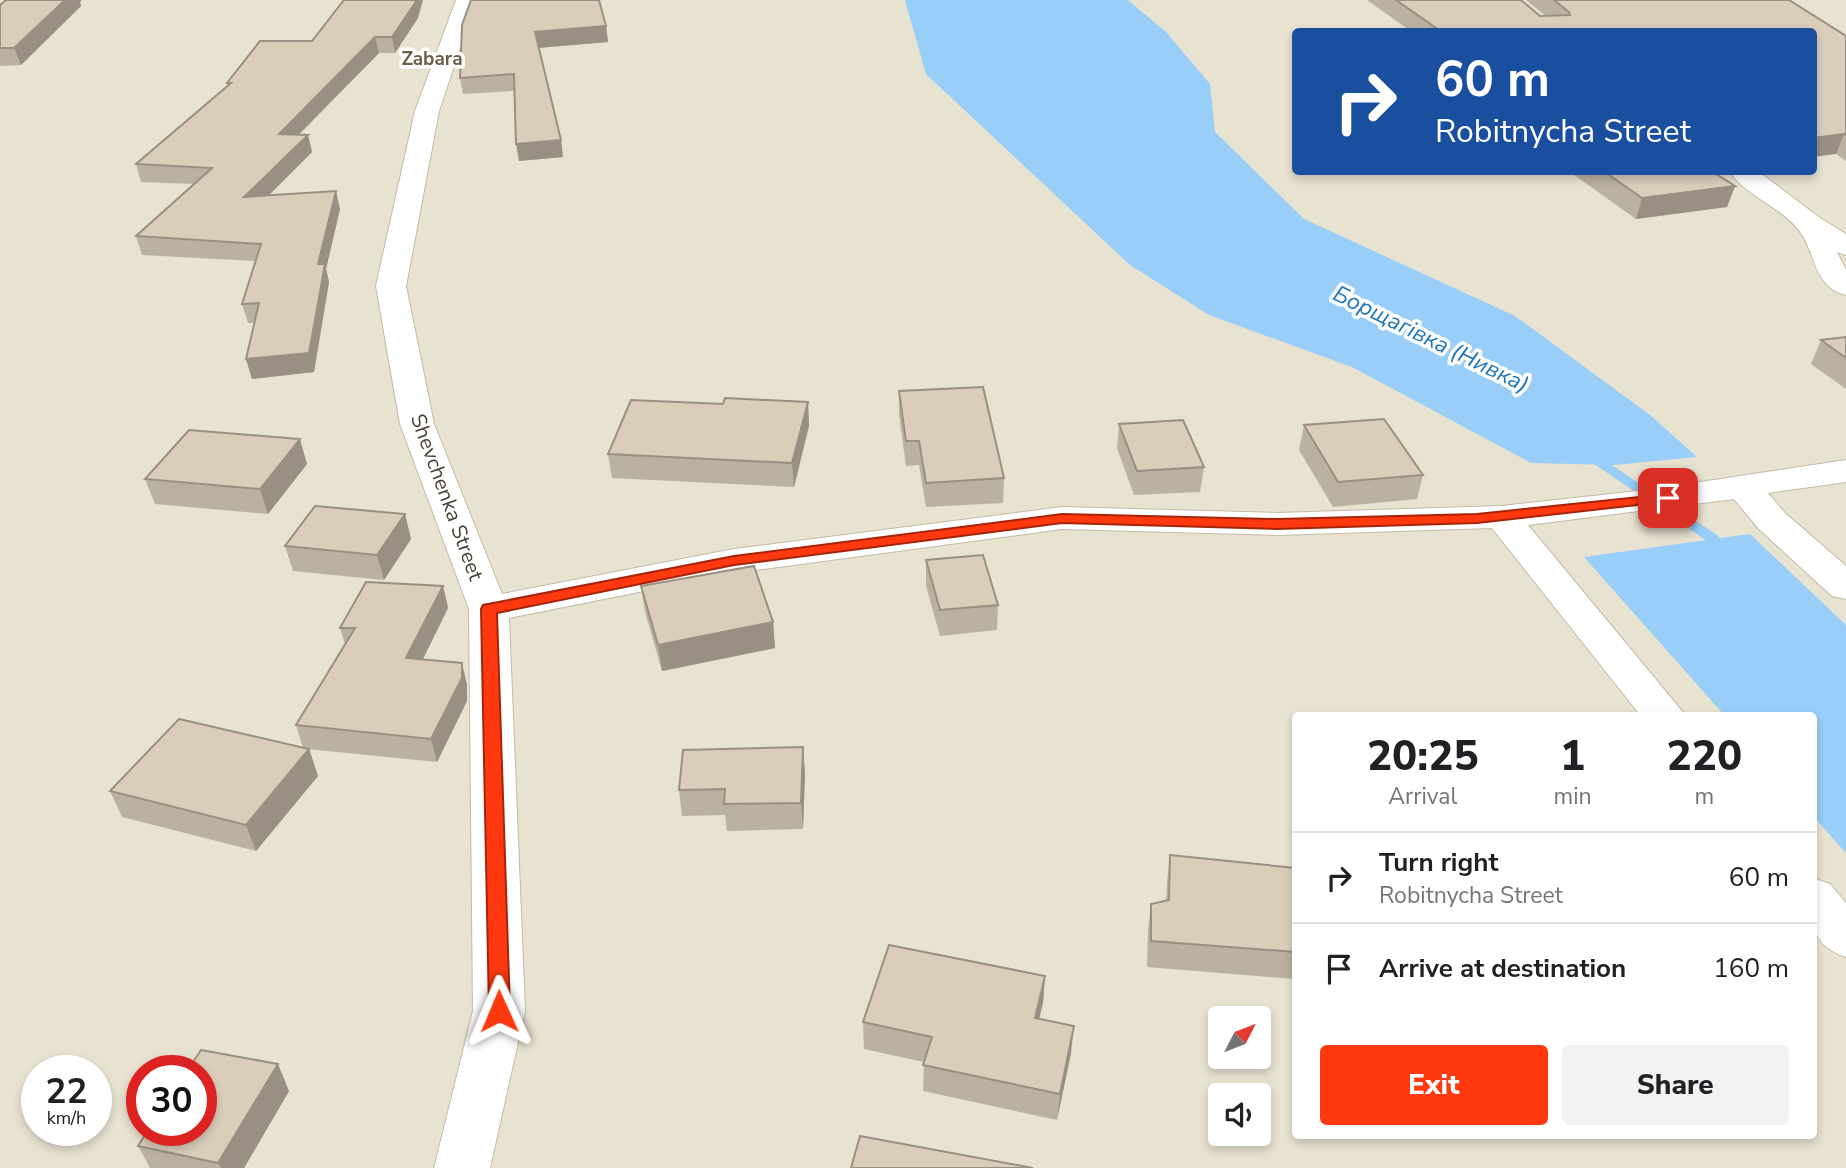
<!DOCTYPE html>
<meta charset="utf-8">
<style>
:root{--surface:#fff;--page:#f2f2f2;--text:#202124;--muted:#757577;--line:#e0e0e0;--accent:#ff390f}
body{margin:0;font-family:"Nunito Sans",sans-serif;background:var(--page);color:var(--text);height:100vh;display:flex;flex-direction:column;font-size:26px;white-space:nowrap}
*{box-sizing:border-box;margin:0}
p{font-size:23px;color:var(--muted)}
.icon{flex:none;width:38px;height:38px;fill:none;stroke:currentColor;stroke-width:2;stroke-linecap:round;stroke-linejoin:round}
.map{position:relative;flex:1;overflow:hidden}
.sheet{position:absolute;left:1292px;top:712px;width:525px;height:427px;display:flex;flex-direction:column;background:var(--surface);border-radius:7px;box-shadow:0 4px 10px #0003}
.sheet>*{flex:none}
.hud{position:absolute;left:1292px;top:28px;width:525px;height:147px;border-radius:7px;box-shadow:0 4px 10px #0003;background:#1a4fa0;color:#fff;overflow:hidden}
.needle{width:46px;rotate:48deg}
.buttons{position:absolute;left:1208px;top:1006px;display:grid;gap:14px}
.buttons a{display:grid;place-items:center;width:63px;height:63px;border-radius:7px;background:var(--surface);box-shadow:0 4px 10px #0003;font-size:35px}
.speed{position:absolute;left:21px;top:1055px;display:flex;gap:14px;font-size:35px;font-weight:700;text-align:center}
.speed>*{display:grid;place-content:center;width:91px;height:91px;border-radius:50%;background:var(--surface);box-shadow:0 4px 10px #0003;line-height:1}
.speed small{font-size:18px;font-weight:400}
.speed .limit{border:10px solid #d22;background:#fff;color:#111}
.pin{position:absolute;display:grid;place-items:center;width:60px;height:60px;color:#fff;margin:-30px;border-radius:14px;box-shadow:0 4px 10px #0006}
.me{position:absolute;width:77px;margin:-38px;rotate:359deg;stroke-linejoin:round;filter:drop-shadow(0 0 5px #0008)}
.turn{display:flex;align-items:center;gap:24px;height:147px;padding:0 28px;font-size:32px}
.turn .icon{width:91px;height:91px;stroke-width:2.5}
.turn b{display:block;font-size:49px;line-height:60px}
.eta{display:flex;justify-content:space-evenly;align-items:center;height:119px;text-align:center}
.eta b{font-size:42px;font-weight:800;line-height:49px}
.cta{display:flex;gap:14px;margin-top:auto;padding:14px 28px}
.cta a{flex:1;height:80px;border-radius:7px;background:var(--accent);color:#fff;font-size:28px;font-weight:800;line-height:80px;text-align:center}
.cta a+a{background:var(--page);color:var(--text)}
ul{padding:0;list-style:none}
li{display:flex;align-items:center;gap:21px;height:91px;padding:0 28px;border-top:2px solid var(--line)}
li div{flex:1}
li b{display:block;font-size:26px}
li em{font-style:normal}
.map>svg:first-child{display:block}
.residential{fill:#e8e2d1;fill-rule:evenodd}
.water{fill:#98cef8}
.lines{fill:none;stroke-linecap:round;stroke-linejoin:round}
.stream{fill:#98cef8;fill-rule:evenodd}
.minor-casing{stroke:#c3baa8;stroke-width:2}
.minor{fill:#fff;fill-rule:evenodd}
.wall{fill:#bbb1a1}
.shaded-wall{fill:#999083}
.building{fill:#dacebb;stroke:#999083;stroke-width:2}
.route{fill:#ff390f;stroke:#a6250a;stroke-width:2}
.labels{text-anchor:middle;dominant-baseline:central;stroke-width:7;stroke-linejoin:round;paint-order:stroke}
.far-neighbourhood-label{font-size:19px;font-weight:bold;fill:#6a5e49;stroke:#fff}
.street-label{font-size:21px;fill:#463f33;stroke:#fff}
.water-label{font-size:23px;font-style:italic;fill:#2177bd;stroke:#fff}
</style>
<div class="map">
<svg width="1846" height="1168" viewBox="0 0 1846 1168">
<rect width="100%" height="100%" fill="#f4efe3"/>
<!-- residential -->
<path class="residential" d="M0 0H1846V1168H0ZM1295 32H1813V172H1295ZM1295 716H1813V1136H1295ZM1220 1018H1258V1057H1220ZM37 1071H96V1130H37ZM142 1071H201V1130H142ZM1220 1096H1258V1134H1220Z"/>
<!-- water -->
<g class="water">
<polygon points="905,0 1128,0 1166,32 1210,84 1215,132 1304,219 1515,316 1650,415 1697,457 1614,465 1531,463 1352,367 1209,315 1130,265 926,74"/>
<polygon points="1750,534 1846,625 1846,853 1813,816 1813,716 1725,716 1584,557"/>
</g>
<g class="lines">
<!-- stream -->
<polygon class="stream" points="1589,450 1717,535 1734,553 1731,556 1721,556 1707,541 1584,457 1582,454"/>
<defs>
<g id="minor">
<polygon points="456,0 476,0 439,111 406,286 434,424 502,594 734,549 1062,507 1277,513 1502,506 1647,490 1846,460 1846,482 1768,493 1785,513 1846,566 1846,599 1832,596 1759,529 1734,499 1528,525 1686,716 1641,716 1492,528 1277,535 1062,529 734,573 509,618 525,1011 490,1168 434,1168 473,1011 469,609 400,424 376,286 415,111"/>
<path d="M1730 172H1759L1820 218 1846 234V255L1837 252 1846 270V295C1811 286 1817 251 1797 228 1779 206 1746 196 1730 172Z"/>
<path d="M1813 878 1830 884 1846 903V957C1805 943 1813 915 1813 878Z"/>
</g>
</defs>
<!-- minor casing -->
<use href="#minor" class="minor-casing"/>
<!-- minor -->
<use href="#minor" class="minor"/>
</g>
<!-- wall -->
<g class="wall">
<polygon points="1367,0 1521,0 1540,16 1546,16 1526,0 1789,0 1846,36 1846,161 1836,154 1813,32 1412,32"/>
<polygon points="80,2 81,6 21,65 0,66 0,5"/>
<polygon points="418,18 395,53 379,53 299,135 308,135 312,152 268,196 340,209 326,269 329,282 314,372 252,379 246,359 254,323 248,323 242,304 255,261 142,255 136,236 194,184 141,182 136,164 228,86 227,83 312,41"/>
<polygon points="462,25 606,26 608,42 538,48 561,140 563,157 519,161 514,91 463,94 460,78"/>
<polygon points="1570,172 1713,172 1735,186 1727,207 1636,219"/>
<polygon points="1846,337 1846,389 1811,364 1821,340"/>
<polygon points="899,391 1004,478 1003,503 926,507 919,465 906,466 899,415"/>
<polygon points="808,402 809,426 794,487 612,478 608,454 723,404"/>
<polygon points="1119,424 1204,467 1200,492 1134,495 1117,448"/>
<polygon points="1304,425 1423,475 1417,499 1333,507 1299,450"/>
<polygon points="307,464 268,514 155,504 145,479"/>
<polygon points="405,514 411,539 384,580 293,571 285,546"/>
<polygon points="926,560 998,605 997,630 940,636 926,586"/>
<polygon points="443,586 448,608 423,659 462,663 467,685 467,701 437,762 307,749 309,749 318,776 256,851 122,817 110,791 303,748 296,725 345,644 340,628"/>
<polygon points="641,586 773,622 775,648 662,671 645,612"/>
<polygon points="803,747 805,774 803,829 727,831 725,815 682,816 679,790"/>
<polygon points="1170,855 1295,868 1295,979 1147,967 1148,930 1151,904 1166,901 1167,882"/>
<polygon points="1045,976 1043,1003 1039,1018 1071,1053 1057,1120 923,1091 924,1062 864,1049 863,1022"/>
<polygon points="289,1091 244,1168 150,1168 138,1146"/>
</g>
<!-- shaded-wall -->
<g class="shaded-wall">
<polygon points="65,0 82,0 80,2 81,6 21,65 14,48"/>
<polygon points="416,0 423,0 418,18 395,53 392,37"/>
<polygon points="606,26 608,42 537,48 535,32"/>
<polygon points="375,37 379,53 283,150 279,134"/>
<polygon points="1844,134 1836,154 1813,157 1813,138"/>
<polygon points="308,135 312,152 249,215 244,197"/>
<polygon points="561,140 563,157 519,161 516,144"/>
<polygon points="1735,186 1727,207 1636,219 1642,198"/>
<polygon points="336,191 340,209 326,269 329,282 314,372 252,379 246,359 318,264"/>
<polygon points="808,402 809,426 794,487 792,463"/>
<polygon points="300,439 307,464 268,514 260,489"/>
<polygon points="405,514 411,539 384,580 377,555"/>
<polygon points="443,586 448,608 412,681 406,658"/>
<polygon points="773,622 775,648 662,671 658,645"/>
<polygon points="462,663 467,685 467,701 437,762 431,739"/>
<polygon points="803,747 805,774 803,829 801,803"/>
<polygon points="309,749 318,776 256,851 246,825"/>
<polygon points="1045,976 1043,1003 1033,1044 1035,1018"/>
<polygon points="1074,1026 1071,1053 1057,1120 1060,1094"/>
<polygon points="278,1064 289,1091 244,1168 221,1168 218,1163"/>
</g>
<!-- building -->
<g class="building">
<polygon points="6,0 65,0 14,48 0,48 0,5"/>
<polygon points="344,0 416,0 415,3 392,37 375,37 279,134 308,135 244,197 336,191 318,264 325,264 309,353 246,359 259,303 242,304 261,244 136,236 212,168 136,164 231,83 227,83 260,41 312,41"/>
<polygon points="471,0 599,0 606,26 535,32 561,140 516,144 514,74 460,78 462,25"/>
<polygon points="1396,0 1521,0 1540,16 1570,15 1569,12 1554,0 1789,0 1846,36 1846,135 1844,134 1813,138 1813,32 1442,32"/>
<polygon points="1605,172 1713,172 1735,186 1642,198"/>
<polygon points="1846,337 1846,358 1821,340"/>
<polygon points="983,387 1004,478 926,483 919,441 906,441 899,391"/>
<polygon points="725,398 808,402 792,463 608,454 631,400 723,404"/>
<polygon points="1384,419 1423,475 1338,482 1304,425"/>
<polygon points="1183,420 1204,467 1137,471 1119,424"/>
<polygon points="189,430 300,439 260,489 145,479"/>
<polygon points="315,506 405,514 377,555 285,546"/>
<polygon points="983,555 998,605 940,610 926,560"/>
<polygon points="754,566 773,622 658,645 641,586"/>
<polygon points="366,582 443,586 406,658 462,663 462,678 431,739 296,725 355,628 340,628"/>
<polygon points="179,719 309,749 246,825 110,791"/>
<polygon points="803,747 801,803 724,804 725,789 679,790 683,750"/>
<polygon points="1170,855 1295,868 1295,952 1151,941 1151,904 1169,900"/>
<polygon points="889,945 1045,976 1035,1018 1074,1026 1060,1094 923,1065 932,1037 863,1022"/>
<polygon points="201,1050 278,1064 218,1163 138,1146 148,1130 201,1130 201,1071 187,1071"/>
<polygon points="860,1136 1033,1168 851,1168"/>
</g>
<!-- route -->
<polygon class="route" points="1668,494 1675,498 1673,501 1477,523 1277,529 1062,523 734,565 497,613 510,1011 507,1017 499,1020 492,1017 489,1011 481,609 483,605 734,556 1062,514 1277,519 1477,514"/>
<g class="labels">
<!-- far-neighbourhood labels -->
<g class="far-neighbourhood-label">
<text x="432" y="59">Zabara</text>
</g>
<!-- street labels -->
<g class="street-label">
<text transform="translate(447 497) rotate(70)">Shevchenka Street</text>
</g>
<!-- water labels -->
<g class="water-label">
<text transform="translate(1431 339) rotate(26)">Борщагівка (Нивка)</text>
</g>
</g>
</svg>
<div class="buttons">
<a><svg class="needle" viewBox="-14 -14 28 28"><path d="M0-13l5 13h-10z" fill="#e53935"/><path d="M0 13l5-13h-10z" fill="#757577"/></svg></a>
<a><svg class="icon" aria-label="sound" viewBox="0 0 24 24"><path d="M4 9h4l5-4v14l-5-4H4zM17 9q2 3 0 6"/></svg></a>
</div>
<div class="speed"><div>22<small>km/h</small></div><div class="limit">30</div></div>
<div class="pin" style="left:1668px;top:498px;background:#d93025"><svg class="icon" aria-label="arrive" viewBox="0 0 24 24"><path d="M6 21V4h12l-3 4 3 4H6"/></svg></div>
<svg class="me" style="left:499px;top:1011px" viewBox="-20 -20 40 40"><path d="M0-17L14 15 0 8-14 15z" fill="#ff390f" stroke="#fff" stroke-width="4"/></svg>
<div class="hud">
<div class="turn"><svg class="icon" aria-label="right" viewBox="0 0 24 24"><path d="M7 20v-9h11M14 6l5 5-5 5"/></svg><div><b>60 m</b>Robitnycha Street</div></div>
</div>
<section class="sheet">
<div class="eta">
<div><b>20:25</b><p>Arrival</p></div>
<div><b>1</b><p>min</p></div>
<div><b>220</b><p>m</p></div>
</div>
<ul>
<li><svg class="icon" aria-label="right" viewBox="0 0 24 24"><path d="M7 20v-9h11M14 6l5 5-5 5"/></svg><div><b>Turn right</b><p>Robitnycha Street</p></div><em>60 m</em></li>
<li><svg class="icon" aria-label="arrive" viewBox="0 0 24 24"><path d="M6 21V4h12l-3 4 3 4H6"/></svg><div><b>Arrive at destination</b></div><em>160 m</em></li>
</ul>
<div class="cta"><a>Exit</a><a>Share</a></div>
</section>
</div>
